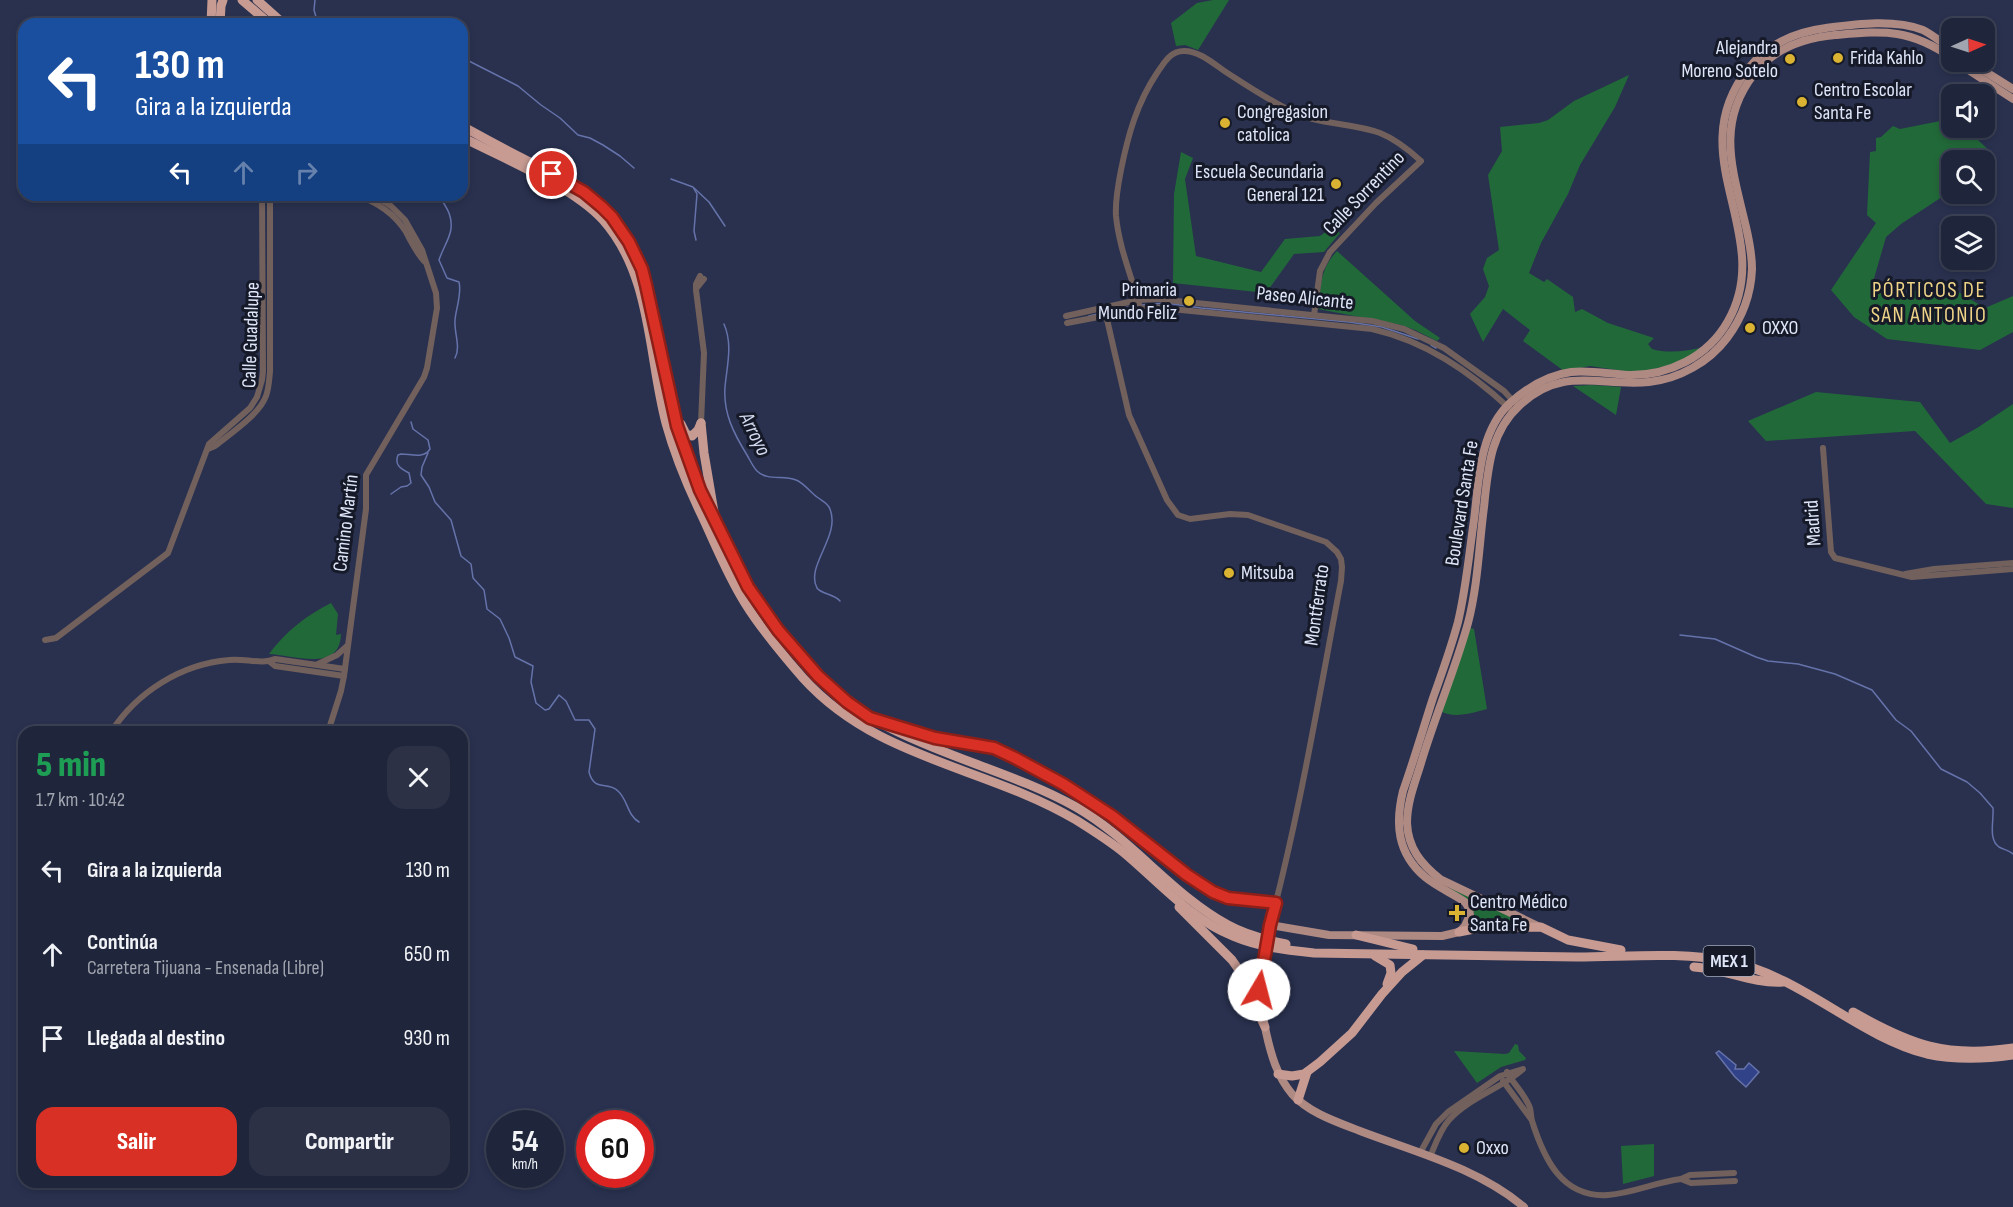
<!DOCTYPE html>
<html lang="es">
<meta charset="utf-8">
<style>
:root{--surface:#1f253b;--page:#2c3146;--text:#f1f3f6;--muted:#a1a5af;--line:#3c4255;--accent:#d93025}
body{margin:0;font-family:"Sofia Sans Condensed",sans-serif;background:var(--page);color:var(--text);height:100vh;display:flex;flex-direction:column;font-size:22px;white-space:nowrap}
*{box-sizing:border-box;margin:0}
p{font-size:20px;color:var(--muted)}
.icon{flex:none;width:33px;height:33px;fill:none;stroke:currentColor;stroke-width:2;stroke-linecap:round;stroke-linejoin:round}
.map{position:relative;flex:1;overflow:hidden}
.sheet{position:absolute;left:18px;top:726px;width:450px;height:462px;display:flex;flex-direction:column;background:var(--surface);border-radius:18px;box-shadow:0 3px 9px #0003,0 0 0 2px var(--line)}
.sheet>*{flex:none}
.banner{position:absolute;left:18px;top:18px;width:450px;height:183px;border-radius:18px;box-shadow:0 3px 9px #0003,0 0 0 2px var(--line);background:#1a4fa0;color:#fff;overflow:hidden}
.needle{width:39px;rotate:87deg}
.tools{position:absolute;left:1941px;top:18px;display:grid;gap:12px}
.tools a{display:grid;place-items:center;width:54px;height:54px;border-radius:12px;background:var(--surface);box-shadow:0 3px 9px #0003,0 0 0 2px var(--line);font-size:30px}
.speed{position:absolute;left:486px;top:1110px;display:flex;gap:12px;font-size:30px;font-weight:700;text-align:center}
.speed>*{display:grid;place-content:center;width:78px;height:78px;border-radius:50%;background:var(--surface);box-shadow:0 3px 9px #0003,0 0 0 2px var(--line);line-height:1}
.speed small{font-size:15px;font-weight:400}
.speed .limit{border:9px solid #d22;background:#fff;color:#111}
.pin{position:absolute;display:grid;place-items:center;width:51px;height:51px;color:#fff;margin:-26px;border:3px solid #fff;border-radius:50%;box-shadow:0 2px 6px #0007}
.me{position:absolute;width:66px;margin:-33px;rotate:8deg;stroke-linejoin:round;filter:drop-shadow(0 0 4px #0008)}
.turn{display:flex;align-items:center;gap:21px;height:126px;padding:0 18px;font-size:27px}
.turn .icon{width:78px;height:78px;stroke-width:2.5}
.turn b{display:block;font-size:42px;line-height:51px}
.lanes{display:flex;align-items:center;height:57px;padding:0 18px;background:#0003;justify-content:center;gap:30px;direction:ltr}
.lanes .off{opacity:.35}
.round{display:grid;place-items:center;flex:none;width:63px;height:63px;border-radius:18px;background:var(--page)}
.headline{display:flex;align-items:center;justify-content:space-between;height:102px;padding:0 18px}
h1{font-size:36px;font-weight:800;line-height:45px;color:#1e9e55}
.primary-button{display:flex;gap:12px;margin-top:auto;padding:12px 18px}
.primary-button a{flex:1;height:69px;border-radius:18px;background:var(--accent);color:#fff;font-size:24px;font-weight:800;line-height:69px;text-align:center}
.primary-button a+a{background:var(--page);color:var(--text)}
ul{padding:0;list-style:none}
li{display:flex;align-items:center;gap:18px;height:84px;padding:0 18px}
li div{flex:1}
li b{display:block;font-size:22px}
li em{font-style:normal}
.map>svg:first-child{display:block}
.green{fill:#226939}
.water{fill:#324288;stroke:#6673aa;stroke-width:1.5}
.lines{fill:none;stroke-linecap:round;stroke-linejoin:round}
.stream{stroke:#6673aa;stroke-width:1.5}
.minor{stroke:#72605c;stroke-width:6}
.major{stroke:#af8a83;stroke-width:8}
.highway{stroke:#c79b92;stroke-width:9}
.major-bridge{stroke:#af8a83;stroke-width:8}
.route-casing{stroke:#8d1f18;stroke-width:15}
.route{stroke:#d93025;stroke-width:10}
.poi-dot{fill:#dab333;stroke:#161a28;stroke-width:2}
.labels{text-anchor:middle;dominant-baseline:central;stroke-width:6;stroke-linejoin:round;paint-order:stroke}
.shield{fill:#161a28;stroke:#a3a9ba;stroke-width:1.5}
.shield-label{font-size:18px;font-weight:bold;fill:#dfe6f9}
.poi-label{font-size:20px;fill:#dfe6f9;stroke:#161a28;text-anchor:start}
.street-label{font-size:20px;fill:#dfe6f9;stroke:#161a28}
.water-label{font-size:21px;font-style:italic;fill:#d2d9ee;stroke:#161a28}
.quarter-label{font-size:22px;letter-spacing:1.5px;fill:#efd488;stroke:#161a28}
</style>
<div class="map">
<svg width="2013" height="1207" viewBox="0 0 2013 1207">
<rect width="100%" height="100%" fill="#29314f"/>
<!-- green -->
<g class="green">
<polygon points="1213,0 1229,0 1198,50 1185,45 1176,46 1171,23 1197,3"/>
<path d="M1629 75 1615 107 1580 165 1568 194 1541 243 1529 273 1544 282 1547 279 1573 297 1575 312 1582 309 1608 323 1654 338 1648 344 1652 349C1668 354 1688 351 1704 347L1687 358 1670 365 1637 373 1590 366 1564 371 1523 341 1530 330 1503 309 1483 342 1470 314 1485 297 1489 286 1483 269 1487 258 1499 250 1488 175 1502 151 1500 127 1539 123 1548 120 1574 101Z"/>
<polygon points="1940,121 1978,140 1994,155 1994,163 1985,169 1984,160 1952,160 1951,191 1901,224 1886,237 1873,282 1900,297 1940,281 1985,308 2013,296 2013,332 1980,350 1887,339 1854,317 1831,290 1876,223 1867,215 1870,152 1876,151 1876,138 1881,137 1893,126 1900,129"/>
<polygon points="1181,152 1193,158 1185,179 1196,256 1261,272 1285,239 1320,236 1332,227 1340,233 1324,252 1294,254 1266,293 1173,283 1174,194"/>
<path d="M1337 251 1415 321 1440 338 1437 341 1415 330 1401 325 1318 309C1321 285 1320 269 1337 251Z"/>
<polygon points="1592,385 1621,387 1616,415 1573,386"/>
<polygon points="1816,392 1920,402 1950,443 1977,428 2013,404 2013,508 1986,504 1915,431 1766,441 1748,421"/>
<path d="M331 603 338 614 336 635 341 634C340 673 293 655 269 654 285 632 307 615 331 603Z"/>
<path d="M1467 627 1474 629 1487 709C1472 713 1454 719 1440 711Z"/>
<polygon points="1449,887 1531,925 1471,927 1474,921 1474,913"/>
<polygon points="1515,1044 1518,1045 1519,1051 1526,1058 1525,1060 1501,1067 1477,1083 1454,1051 1505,1054 1509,1053"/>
<polygon points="1654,1144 1654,1176 1623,1184 1621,1146"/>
</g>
<!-- water -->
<polygon class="water" points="1719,1051 1736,1065 1735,1069 1744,1069 1749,1063 1759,1072 1746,1087 1735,1077 1716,1053"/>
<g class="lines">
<!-- stream -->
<g class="stream">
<polyline points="315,0 314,10 318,24"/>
<polyline points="462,56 465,59 518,86 541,105 560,118 578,135 590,138 603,145 620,156 634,168"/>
<polyline points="671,179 693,187 697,194 694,231 696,240"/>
<polyline points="694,188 709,202 725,226"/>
<path d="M439 195C442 201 446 206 449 213 456 232 445 242 439 260L447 278 459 282C462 294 456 308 455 320 454 333 461 347 455 358"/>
<polyline points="1142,305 1166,303 1201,308 1349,322 1382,327 1418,339"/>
<polyline points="1089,316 1137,305"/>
<path d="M724 324C733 345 727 365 725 387 723 413 734 434 747 455 750 460 753 467 757 471 767 481 783 475 796 480 804 483 810 492 817 497 822 501 828 503 830 509 841 536 805 566 817 588 821 594 834 594 840 601"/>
<polyline points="1431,345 1436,348"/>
<path d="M428 453 422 467 421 475 429 487 435 502 451 520 461 556 471 564 473 578 484 590 487 609 500 619 509 638 515 657 533 666 531 682 536 703 545 710 549 709 559 695 566 701 575 720H589L595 729 589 772C594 792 608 781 618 791 628 800 627 815 639 822"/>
<path d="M391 494 401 487 407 486 411 483 409 473C401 469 394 465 398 455L401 454C411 454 424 459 430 449L428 440 413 429 411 422"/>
<path d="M1680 635 1715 639 1756 657 1768 661 1798 664 1835 674 1872 690 1896 720 1911 731 1941 769 1967 782 1980 793 1993 808C1994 821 1988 839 1999 847 2004 850 2009 850 2013 854"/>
</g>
<!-- minor -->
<g class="minor">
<path d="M356 195C377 202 394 213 406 232 411 242 416 252 424 261"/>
<polyline points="700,276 696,284 696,290 704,353 701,423"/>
<polyline points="696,289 704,279"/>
<path d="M1140 308C1132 277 1119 248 1116 216 1115 201 1118 185 1121 170 1128 135 1137 103 1157 73 1164 63 1170 51 1184 51 1202 51 1218 68 1232 76 1252 89 1274 103 1295 113 1322 125 1353 123 1380 133 1395 139 1409 150 1421 161L1376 203 1330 252 1320 271 1314 315"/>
<path d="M1106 315 1129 415 1167 500 1178 515 1190 519 1230 514 1248 515 1326 542 1337 552 1341 559 1342 567 1341 581C1319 696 1300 812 1270 925"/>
<polyline points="1066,316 1138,300 1157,299 1341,318 1372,321 1404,329 1444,348 1504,391 1516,404"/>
<path d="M1067 323 1151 307 1372 329C1425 341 1469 371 1509 408"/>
<polyline points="1823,448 1831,552 1835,558 1912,577 2013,569"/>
<path d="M208 449 215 446C231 433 259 415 266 396 269 388 269 380 270 372V195"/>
<polyline points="1905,574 1934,569 2013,563"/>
<polyline points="45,640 56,638 168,553 209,444 250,408 257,397 262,380 263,371 262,195"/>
<polyline points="270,662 275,666 344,676"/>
<polyline points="318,664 337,655 347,646"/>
<path d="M111 732C137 692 181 664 229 660 244 658 262 665 275 659L345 669"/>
<polyline points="328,732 341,691 344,676 366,509 366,475 424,377 427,368 437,308 436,293 422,250 405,220 391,206 373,195"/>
<path d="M1507 1072C1514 1085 1525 1094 1530 1108 1531 1112 1531 1117 1532 1121 1544 1159 1562 1198 1608 1195 1633 1193 1656 1182 1681 1179L1690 1175 1734 1173"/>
<polyline points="1503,1081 1531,1119"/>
<polyline points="1420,1153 1436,1124 1448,1112 1500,1076 1523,1069"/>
<path d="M1430 1157C1435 1145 1440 1130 1449 1120 1469 1098 1500 1089 1522 1070"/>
<polyline points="1681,1179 1691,1183 1735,1181"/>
</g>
<!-- major -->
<g class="major">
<polyline points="1956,62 2013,99"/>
<polyline points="1970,62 2013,89"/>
<path d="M1270 925 1329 935 1442 936 1459 932 1465 926 1470 915 1469 908 1465 902C1452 893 1437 887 1425 877 1397 853 1395 824 1403 791 1414 760 1423 729 1433 698 1442 673 1451 648 1458 622 1466 589 1469 554 1474 520 1479 481 1479 432 1510 403 1527 388 1548 375 1571 372 1590 370 1609 374 1628 375 1668 376 1708 357 1728 321 1777 235 1679 156 1748 69 1768 43 1795 32 1826 28 1857 24 1894 19 1923 30 1933 35 1942 43 1952 49"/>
<path d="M1540 927 1440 879C1421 864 1408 848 1407 823 1407 802 1415 783 1421 763 1435 716 1455 670 1468 623 1478 585 1479 545 1484 507 1488 469 1490 432 1520 405 1563 365 1600 387 1649 382 1679 379 1709 362 1727 338 1742 318 1751 294 1752 269 1752 255 1749 240 1746 227 1733 171 1715 124 1754 74 1774 48 1803 38 1835 35 1884 31 1909 28 1952 58"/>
<path d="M1263 965C1259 988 1261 1009 1266 1032 1271 1055 1277 1076 1292 1094 1309 1113 1337 1122 1360 1131 1415 1152 1478 1168 1524 1207"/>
</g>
<!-- highway -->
<g class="highway">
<polyline points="242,0 270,24"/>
<polyline points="257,0 284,24"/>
<polyline points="211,24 212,0"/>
<polyline points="220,24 221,6 223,0"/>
<path d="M462 126C482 137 502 148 522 158 555 175 590 191 614 219 657 271 656 345 672 407 682 450 699 489 718 528 727 547 736 566 746 584 764 617 791 650 818 677 889 748 991 760 1076 807 1132 839 1171 894 1228 925 1246 935 1266 940 1286 944"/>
<path d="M462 137C504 159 572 186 603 220 652 275 648 355 666 423 675 456 688 487 703 518 716 546 728 576 745 603 761 629 783 655 803 678 877 760 985 766 1076 820 1092 830 1108 840 1123 852 1158 881 1190 919 1233 936 1259 947 1286 950 1314 953 1401 955 1489 956 1577 957 1628 957 1680 951 1731 962 1803 977 1857 1036 1927 1054 1955 1060 1985 1059 2013 1055"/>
<polyline points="701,423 704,453 714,512"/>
<polyline points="681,424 686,434 692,436 698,430 701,423"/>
<polyline points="897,727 935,738 981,745 1006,753 1063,785 1112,816 1187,875 1213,892 1235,899 1276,904"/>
<polyline points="1179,907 1232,960 1239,970 1265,1027"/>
<polyline points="1459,932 1479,928 1541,927 1568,940 1621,950"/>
<polyline points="1356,935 1413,949"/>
<polyline points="1375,956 1390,965 1391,973 1387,984"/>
<path d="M1694 967C1724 969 1753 984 1783 982"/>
<path d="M1853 1012C1911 1045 1946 1058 2013 1048"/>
<polyline points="1278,1074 1292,1076 1304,1074 1320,1062 1352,1033 1382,994 1402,972 1423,955"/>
<polyline points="1298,1100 1307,1072"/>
</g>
<!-- major-bridge -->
<polyline class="major-bridge" points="1263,965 1270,925"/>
</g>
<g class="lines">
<defs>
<polyline id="route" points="552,174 584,192 602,207 612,217 629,242 642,269 646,285 677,426 700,490 748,587 778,630 818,676 847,702 870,718 935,738 994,748 1015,758 1063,784 1112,816 1187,875 1213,892 1228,898 1276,903 1270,925 1259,990"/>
</defs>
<!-- route casing -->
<use href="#route" class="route-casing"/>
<!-- route -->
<use href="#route" class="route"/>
</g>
<!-- markers -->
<g class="poi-dot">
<circle cx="1838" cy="58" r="6"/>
<circle cx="1790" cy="59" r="6"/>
<circle cx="1802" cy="102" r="6"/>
<circle cx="1225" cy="123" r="6"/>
<circle cx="1336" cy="184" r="6"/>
<circle cx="1189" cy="301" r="6"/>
<circle cx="1750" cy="328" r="6"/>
<circle cx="1229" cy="573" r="6"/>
<path d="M1454 904h6v6h6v6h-6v6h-6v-6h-6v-6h6z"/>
<circle cx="1464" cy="1148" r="6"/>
</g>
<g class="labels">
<!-- shield labels -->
<rect class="shield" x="1703.5" y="946" width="51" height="30" rx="4.5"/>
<g class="shield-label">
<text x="1729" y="961">MEX 1</text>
</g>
<!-- poi labels -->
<g class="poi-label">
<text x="1778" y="48" text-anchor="end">Alejandra<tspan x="1778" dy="23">Moreno Sotelo</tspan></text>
<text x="1850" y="58">Frida Kahlo</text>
<text x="1814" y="90">Centro Escolar<tspan x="1814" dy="23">Santa Fe</tspan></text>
<text x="1237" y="112">Congregasion<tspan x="1237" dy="23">catolica</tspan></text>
<text x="1324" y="172" text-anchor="end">Escuela Secundaria<tspan x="1324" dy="23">General 121</tspan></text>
<text x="1177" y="290" text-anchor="end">Primaria<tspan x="1177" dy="23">Mundo Feliz</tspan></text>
<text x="1762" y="328">OXXO</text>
<text x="1241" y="573">Mitsuba</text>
<text x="1470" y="902">Centro Médico<tspan x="1470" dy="23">Santa Fe</tspan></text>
<text x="1476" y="1148">Oxxo</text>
</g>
<!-- street labels -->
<g class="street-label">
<text transform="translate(1364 193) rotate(-46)">Calle Sorrentino</text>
<text transform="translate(1305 298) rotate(6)">Paseo Alicante</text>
<text transform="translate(251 335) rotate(-88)">Calle Guadalupe</text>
<text transform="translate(1462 503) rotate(-81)">Boulevard Santa Fe</text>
<text transform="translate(346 523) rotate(-83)">Camino Martín</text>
<text transform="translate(1813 523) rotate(-94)">Madrid</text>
<text transform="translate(1317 605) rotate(-82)">Montferrato</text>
</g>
<!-- water labels -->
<g class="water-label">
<text transform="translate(755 434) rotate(64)">Arroyo</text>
</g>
<!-- quarter labels -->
<g class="quarter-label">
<text x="1929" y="290">PÓRTICOS DE<tspan x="1929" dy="25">SAN ANTONIO</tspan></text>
</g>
</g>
</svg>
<div class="tools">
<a><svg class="needle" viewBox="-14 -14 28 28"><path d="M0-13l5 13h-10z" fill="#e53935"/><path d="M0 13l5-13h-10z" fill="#a1a5af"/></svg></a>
<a><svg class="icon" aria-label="sound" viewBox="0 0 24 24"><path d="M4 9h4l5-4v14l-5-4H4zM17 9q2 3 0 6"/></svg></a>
<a><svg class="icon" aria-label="search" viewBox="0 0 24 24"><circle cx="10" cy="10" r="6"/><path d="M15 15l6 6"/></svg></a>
<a><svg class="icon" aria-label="layers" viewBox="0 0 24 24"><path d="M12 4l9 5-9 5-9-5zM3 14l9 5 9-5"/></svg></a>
</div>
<div class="speed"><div>54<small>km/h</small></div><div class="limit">60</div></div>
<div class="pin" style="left:552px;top:174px;background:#d93025"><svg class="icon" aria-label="arrive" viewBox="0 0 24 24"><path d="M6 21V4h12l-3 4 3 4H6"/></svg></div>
<svg class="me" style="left:1259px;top:990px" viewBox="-20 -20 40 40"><circle r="19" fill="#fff"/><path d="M0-13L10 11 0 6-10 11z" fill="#d93025"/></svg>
<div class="banner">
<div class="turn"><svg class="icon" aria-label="left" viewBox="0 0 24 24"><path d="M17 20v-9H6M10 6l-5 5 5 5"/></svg><div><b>130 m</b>Gira a la izquierda</div></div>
<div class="lanes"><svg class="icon" aria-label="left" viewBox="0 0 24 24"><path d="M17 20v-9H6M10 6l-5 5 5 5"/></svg><svg class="icon off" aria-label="ahead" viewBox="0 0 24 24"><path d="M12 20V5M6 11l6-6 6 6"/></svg><svg class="icon off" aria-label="right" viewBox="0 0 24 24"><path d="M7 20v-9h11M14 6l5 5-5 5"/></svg></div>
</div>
<section class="sheet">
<div class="headline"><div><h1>5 min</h1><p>1.7 km · 10:42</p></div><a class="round"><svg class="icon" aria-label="close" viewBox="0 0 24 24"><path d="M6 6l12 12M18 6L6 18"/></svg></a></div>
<ul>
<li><svg class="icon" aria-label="left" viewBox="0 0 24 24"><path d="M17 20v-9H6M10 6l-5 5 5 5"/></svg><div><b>Gira a la izquierda</b></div><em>130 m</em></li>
<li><svg class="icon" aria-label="ahead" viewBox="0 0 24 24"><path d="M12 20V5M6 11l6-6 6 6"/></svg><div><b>Continúa</b><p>Carretera Tijuana - Ensenada (Libre)</p></div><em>650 m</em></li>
<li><svg class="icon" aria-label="arrive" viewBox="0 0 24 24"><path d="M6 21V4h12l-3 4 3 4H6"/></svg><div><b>Llegada al destino</b></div><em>930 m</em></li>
</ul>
<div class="primary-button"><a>Salir</a><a>Compartir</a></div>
</section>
</div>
